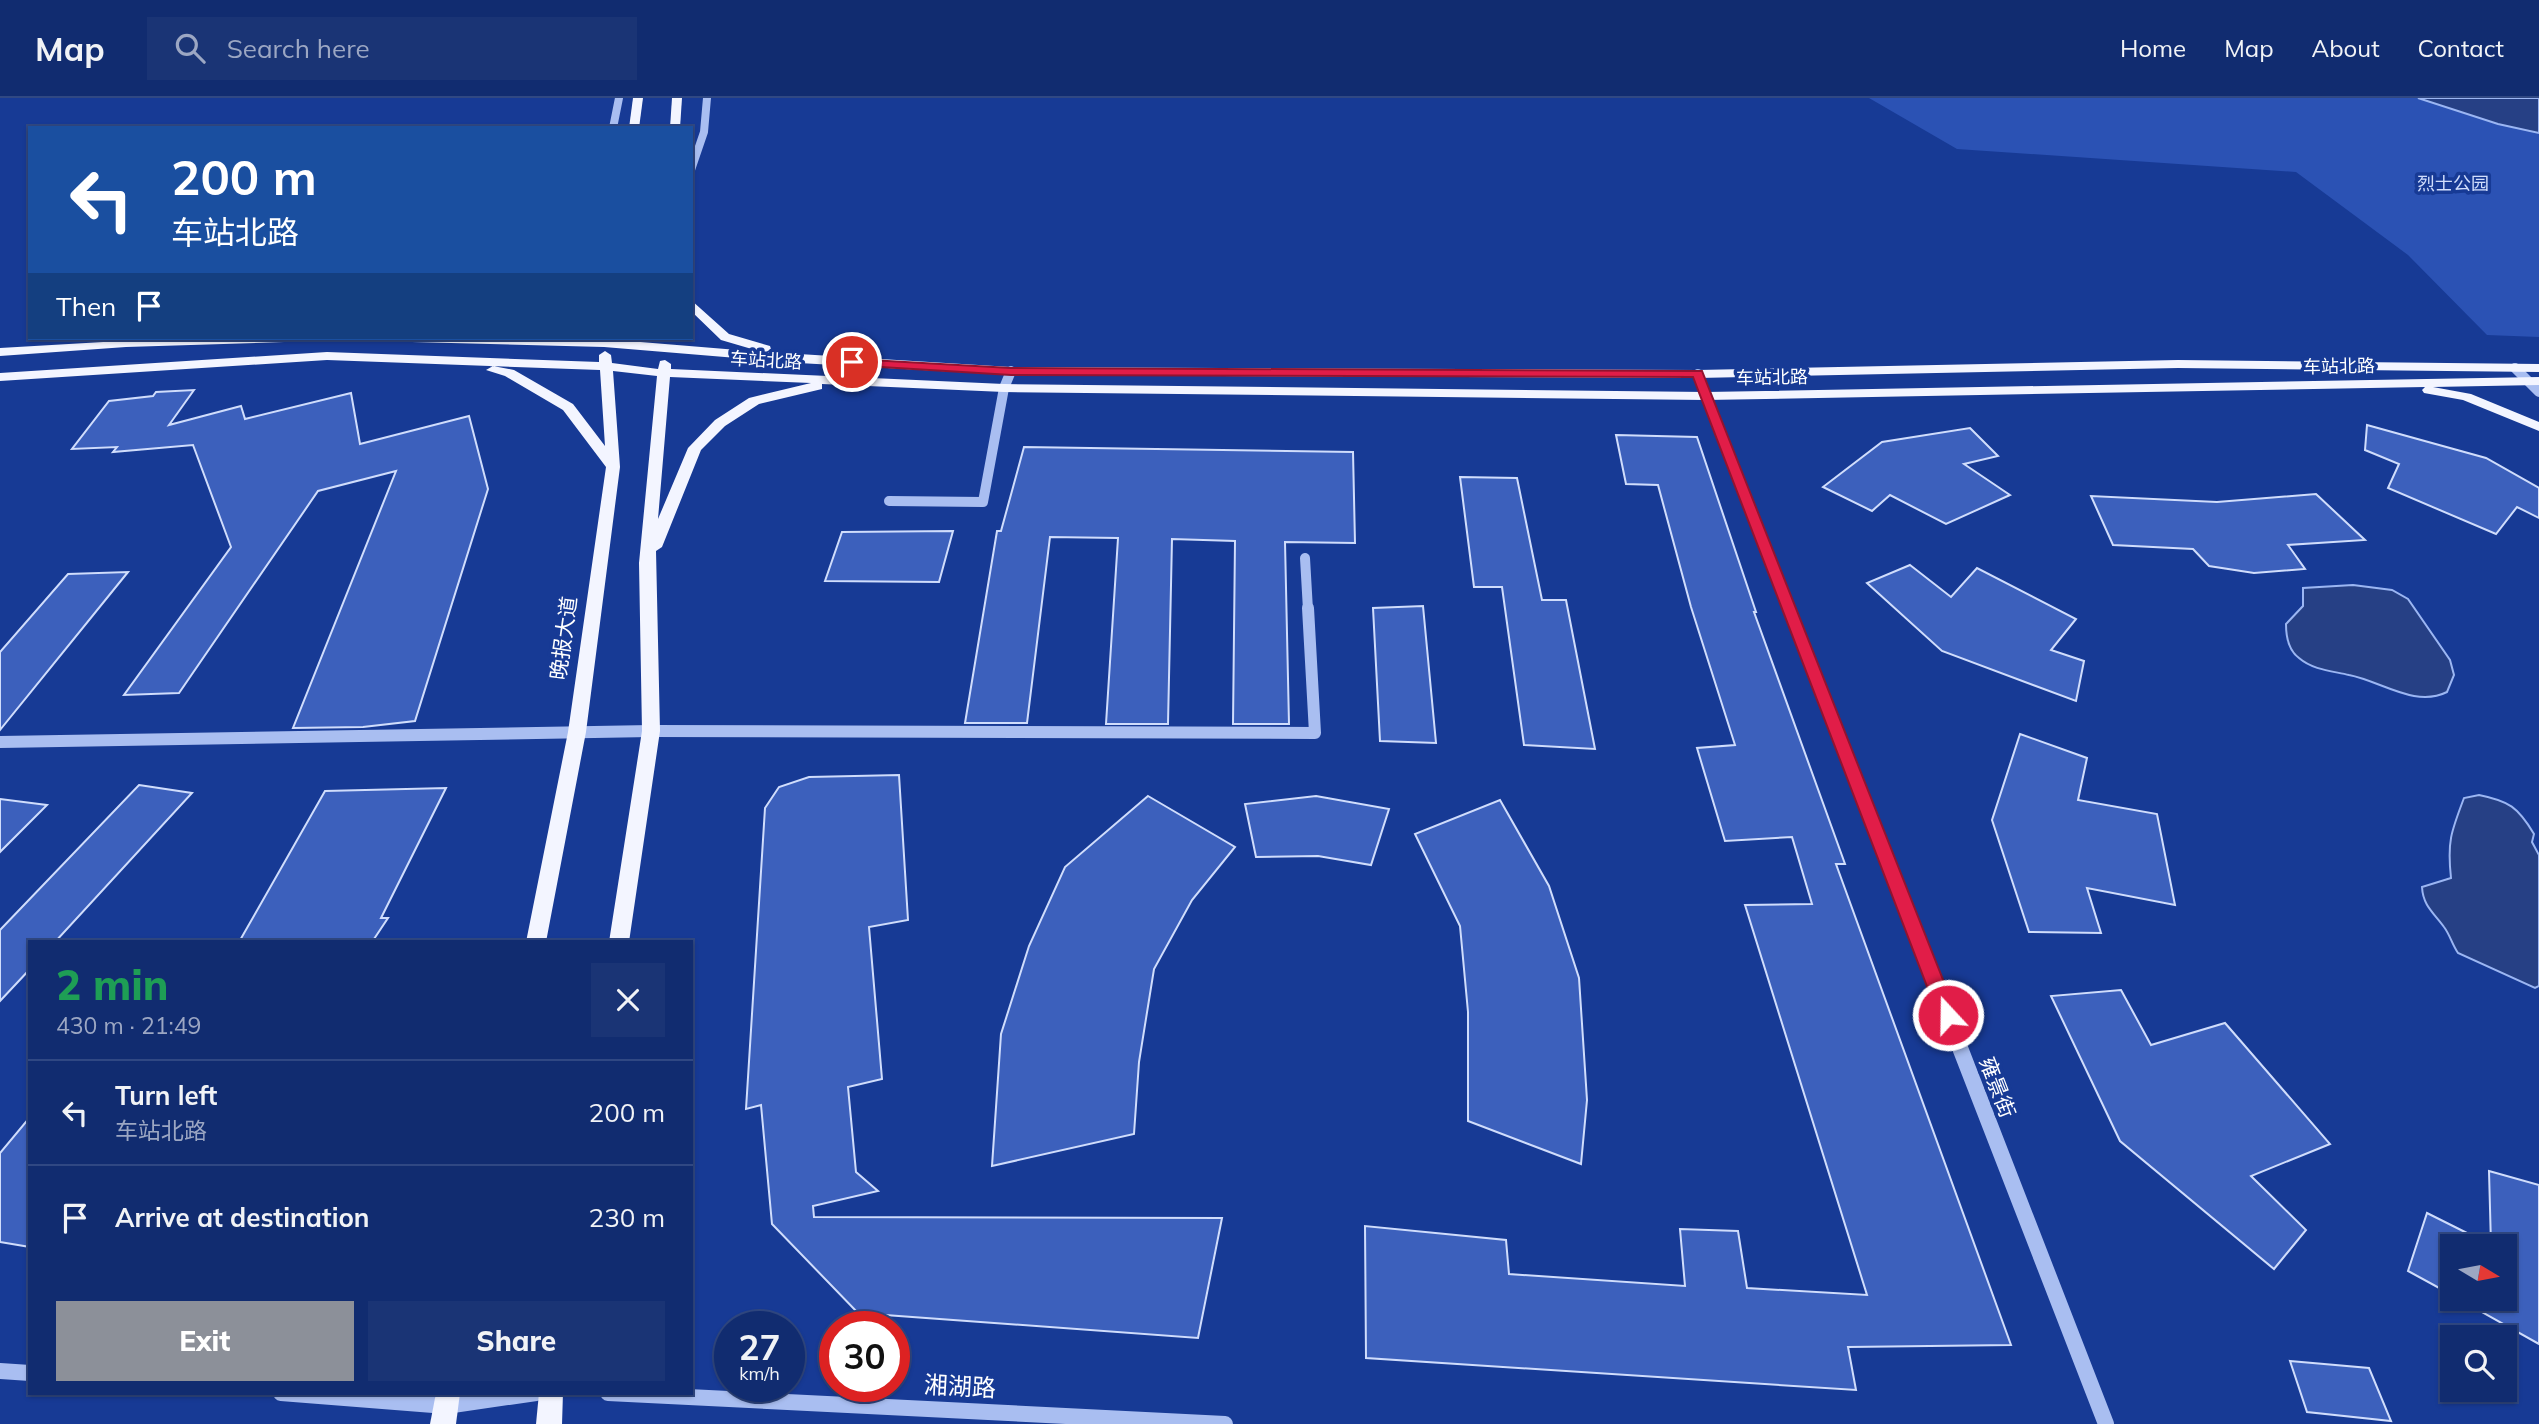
<!DOCTYPE html>
<meta charset="utf-8">
<style>
:root{--surface:#112c70;--page:#1a3475;--text:#f1f3f6;--muted:#9ca7c3;--line:#304883;--accent:#8c9099}
body{margin:0;font-family:Mulish,"Noto Sans SC",sans-serif;background:var(--page);color:var(--text);height:100vh;display:flex;flex-direction:column;font-size:26px;white-space:nowrap}
*{box-sizing:border-box;margin:0}
p{font-size:23px;color:var(--muted)}
.icon{flex:none;width:38px;height:38px;fill:none;stroke:currentColor;stroke-width:2;stroke-linecap:round;stroke-linejoin:round}
.map{position:relative;flex:1;overflow:hidden}
.drawer{position:absolute;left:28px;top:842px;width:665px;height:455px;display:flex;flex-direction:column;background:var(--surface);border-radius:0px;box-shadow:0 2px 5px #0004,0 0 0 2px var(--line)}
.drawer>*{flex:none}
.hud{position:absolute;left:28px;top:28px;width:665px;height:214px;border-radius:0px;box-shadow:0 2px 5px #0004,0 0 0 2px var(--line);background:#1a4fa0;color:#fff;overflow:hidden}
.needle{width:46px;rotate:100deg}
.controls{position:absolute;left:2440px;top:1136px;display:grid;gap:14px}
.controls a{display:grid;place-items:center;width:77px;height:77px;border-radius:0px;background:var(--surface);box-shadow:0 2px 5px #0004,0 0 0 2px var(--line);font-size:35px}
.speed{position:absolute;left:714px;top:1213px;display:flex;gap:14px;font-size:35px;font-weight:700;text-align:center}
.speed>*{display:grid;place-content:center;width:91px;height:91px;border-radius:50%;background:var(--surface);box-shadow:0 2px 5px #0004,0 0 0 2px var(--line);line-height:1}
.speed small{font-size:18px;font-weight:400}
.speed .limit{border:10px solid #d22;background:#fff;color:#111}
.pin{position:absolute;display:grid;place-items:center;width:60px;height:60px;color:#fff;margin:-30px;border:4px solid #fff;border-radius:50%;box-shadow:0 2px 7px #0007}
.me{position:absolute;width:77px;margin:-38px;rotate:339deg;stroke-linejoin:round;filter:drop-shadow(0 0 5px #0008)}
.turn{display:flex;align-items:center;gap:24px;height:147px;padding:0 28px;font-size:32px}
.turn .icon{width:91px;height:91px;stroke-width:2.5}
.turn b{display:block;font-size:49px;line-height:60px}
.then{display:flex;align-items:center;height:66px;padding:0 28px;background:#0003;gap:14px;font-size:26px}
.round{display:grid;place-items:center;flex:none;width:74px;height:74px;border-radius:0px;background:var(--page)}
.headline{display:flex;align-items:center;justify-content:space-between;height:119px;padding:0 28px}
h1{font-size:42px;font-weight:800;line-height:52px;color:#1e9e55}
.cta{display:flex;gap:14px;margin-top:auto;padding:14px 28px}
.cta a{flex:1;height:80px;border-radius:0px;background:var(--accent);color:#fff;font-size:28px;font-weight:800;line-height:80px;text-align:center}
.cta a+a{background:var(--page);color:var(--text)}
ul{padding:0;list-style:none}
li{display:flex;align-items:center;gap:21px;height:105px;padding:0 28px;border-top:2px solid var(--line)}
li div{flex:1}
li b{display:block;font-size:26px}
li em{font-style:normal}
header{display:flex;align-items:center;gap:42px;box-sizing:border-box;height:98px;padding:0 35px;background:var(--surface);border-bottom:2px solid var(--line)}
header strong{font-size:33px}
nav{display:flex;gap:38px;margin-inline-start:auto;font-size:24px}
.search{width:490px;height:63px;background:var(--page);display:flex;align-items:center;gap:18px;box-sizing:border-box;padding:0 24px;border-radius:0px;color:var(--muted);font-size:26px}
.map>svg:first-child{display:block}
.green{fill:#2b52b4}
.water{fill:#264085;stroke:#9bb6f3;stroke-width:2}
.building{fill:#3c60bc;stroke:#d0ddfc;stroke-width:2}
.lines{fill:none;stroke-linecap:round;stroke-linejoin:round}
.minor-far3{stroke:#a9bef1;stroke-width:8}
.minor-far2{stroke:#a9bef1;stroke-width:10}
.minor-far1{stroke:#a9bef1;stroke-width:12}
.minor{stroke:#a9bef1;stroke-width:16}
.major{fill:#f3f5ff;fill-rule:evenodd}
.route{fill:#e11d48;stroke:#92132f;stroke-width:2}
.labels{text-anchor:middle;dominant-baseline:central;stroke-width:7;stroke-linejoin:round;paint-order:stroke}
.far-park-label{font-size:18px;fill:#d0ddfc;stroke:#173a95}
.far-street-label{font-size:18px;fill:#fff;stroke:#173a95}
.street-label{font-size:21px;fill:#fff;stroke:#173a95}
.near-street-label{font-size:24px;fill:#fff;stroke:#173a95}
</style>
<header>
<strong>Map</strong>
<div class="search"><svg class="icon" aria-label="search" viewBox="0 0 24 24"><circle cx="10" cy="10" r="6"/><path d="M15 15l6 6"/></svg>Search here</div>
<nav><a>Home</a><a>Map</a><a>About</a><a>Contact</a></nav>
</header>
<div class="map">
<svg width="2539" height="1326" viewBox="0 0 2539 1326">
<rect width="100%" height="100%" fill="#173a95"/>
<!-- green -->
<polygon class="green" points="1869,0 2539,0 2539,239 2487,237 2408,157 2296,74 1957,51"/>
<!-- water -->
<g class="water">
<polygon points="2418,0 2539,0 2539,35 2498,26"/>
<path d="M2353 487 2392 492 2408 501 2450 562 2454 577 2447 594C2415 610 2381 583 2349 577 2332 573 2313 572 2299 560 2288 552 2286 539 2286 526L2303 508V490Z"/>
<path d="M2479 697C2509 703 2518 709 2534 736L2532 744 2539 757V888L2535 890 2458 855C2452 846 2450 837 2444 829 2434 815 2423 808 2422 789L2451 780C2447 744 2451 734 2464 700Z"/>
</g>
<!-- building -->
<g class="building">
<polygon points="194,292 169,327 241,308 245,321 351,295 360,346 469,318 488,391 415,623 363,629 293,630 396,373 318,393 179,595 124,597 231,449 193,347 113,354 117,349 72,351 109,303 153,298 156,294"/>
<polygon points="2367,327 2486,360 2539,390 2539,420 2517,409 2496,436 2388,390 2399,366 2365,352"/>
<polygon points="1970,330 1998,358 1964,366 2010,397 1946,426 1890,397 1872,413 1823,389 1882,344"/>
<polygon points="1616,337 1697,339 1756,514 1754,514 1845,766 1836,766 2011,1247 1848,1249 1856,1292 1366,1260 1365,1128 1506,1142 1509,1176 1685,1188 1680,1131 1738,1133 1747,1190 1867,1197 1745,807 1812,806 1792,739 1725,743 1697,650 1735,647 1691,509 1658,387 1626,386"/>
<polygon points="1024,349 1353,354 1355,445 1285,444 1289,626 1233,626 1235,443 1172,441 1168,626 1106,626 1118,440 1050,439 1027,625 965,625 997,433 1001,433"/>
<polygon points="1460,379 1517,380 1542,502 1566,502 1595,651 1524,647 1502,489 1474,489"/>
<polygon points="2316,396 2365,442 2288,447 2305,471 2254,475 2209,468 2193,451 2113,447 2091,398 2217,404"/>
<polygon points="953,433 939,484 825,483 842,434"/>
<polygon points="1910,467 1951,499 1977,470 2076,521 2051,552 2084,563 2076,603 1942,553 1867,485"/>
<polygon points="128,474 0,632 0,554 68,476"/>
<polygon points="1423,508 1436,645 1380,643 1373,510"/>
<polygon points="2020,636 2087,660 2078,702 2157,716 2175,807 2087,790 2101,835 2029,834 1992,722"/>
<polygon points="899,677 908,822 869,829 882,981 848,989 856,1074 878,1093 813,1108 814,1119 1222,1120 1198,1240 858,1215 772,1126 761,1007 746,1011 765,710 779,689 809,679"/>
<polygon points="139,687 192,695 55,844 30,844 30,871 0,903 0,832"/>
<polygon points="446,690 381,820 388,820 372,844 239,844 325,693"/>
<polygon points="1148,698 1235,749 1192,802 1154,871 1139,964 1134,1036 992,1068 1001,936 1029,848 1065,769"/>
<polygon points="1316,698 1389,711 1371,767 1318,758 1256,759 1245,706"/>
<polygon points="0,701 47,707 0,754"/>
<polygon points="1500,702 1549,788 1579,880 1587,1002 1581,1066 1468,1023 1468,914 1460,828 1415,736"/>
<polygon points="2121,892 2151,947 2225,925 2330,1046 2251,1078 2306,1132 2274,1171 2120,1043 2051,898"/>
<polygon points="30,1019 30,1149 0,1144 0,1055"/>
<polygon points="2489,1073 2539,1087 2539,1246 2457,1200 2504,1200 2504,1148 2452,1148 2452,1197 2408,1173 2427,1115 2491,1147"/>
<polygon points="2290,1263 2369,1270 2391,1323 2307,1314"/>
</g>
<g class="lines">
<!-- minor-far3 -->
<g class="minor-far3">
<polyline points="613,30 619,0"/>
<polyline points="691,72 704,34 707,0"/>
</g>
<!-- minor-far2 -->
<g class="minor-far2">
<polyline points="2515,270 2539,294"/>
<polyline points="1698,276 1790,512"/>
<polyline points="889,403 983,404 1004,290 1011,273"/>
<polyline points="1305,460 1308,512"/>
</g>
<!-- minor-far1 -->
<g class="minor-far1">
<polyline points="1789,510 1930,872"/>
<polyline points="0,644 651,633 1315,635 1308,510"/>
</g>
<!-- minor -->
<g class="minor">
<polyline points="1929,870 2106,1326"/>
<polyline points="0,1273 30,1275"/>
<polyline points="281,1295 446,1308 536,1295"/>
<polyline points="608,1295 1225,1326"/>
</g>
<!-- major -->
<g class="major">
<polygon points="633,0 643,0 639,30 629,30"/>
<polygon points="672,0 682,0 680,30 670,30"/>
<polygon points="691,202 729,236 770,248 771,251 766,254 1011,269 1698,272 2178,262 2539,266 2539,274 2178,270 1698,280 1011,277 799,265 604,249 412,244 406,240 604,241 762,254 721,242 691,213"/>
<polygon points="172,240 290,240 284,244 126,249 0,258 0,250"/>
<path d="M605 253 611 257 612 265 658 271 660 263 665 262 671 266V271L1004 286 1706 294 2539 279V287L2433 289 2471 296 2539 324V333L2463 302 2424 295 2422 292 2425 289 1706 302 1004 294 822 286V291L759 306 725 328 701 352 662 449 656 453 660 633 629 844H609L642 633 639 465 657 278 613 273 620 369 586 634 546 844H526L568 634 606 369 563 312 505 278 486 272 493 268 514 272 573 306 605 348 600 272 327 262 0 283V275L327 254 599 264V257ZM670 279 811 285 749 300 715 322 688 350 658 421Z"/>
<polygon points="436,1295 460,1295 456,1326 430,1326"/>
<polygon points="539,1295 563,1295 562,1326 536,1326"/>
</g>
</g>
<!-- route -->
<polygon class="route" points="852,261 1011,270 1702,273 1957,917 1954,923 1948,925 1941,923 1938,917 1693,279 1011,277 848,267 848,262"/>
<g class="labels">
<!-- far-park labels -->
<g class="far-park-label">
<text x="2453" y="85">烈士公园</text>
</g>
<!-- far-street labels -->
<g class="far-street-label">
<text transform="translate(766 262) rotate(3)">车站北路</text>
<text transform="translate(2339 268) rotate(-1)">车站北路</text>
<text transform="translate(1772 279) rotate(-1)">车站北路</text>
</g>
<!-- street labels -->
<g class="street-label">
<text transform="translate(563 540) rotate(-82)">晚报大道</text>
<text transform="translate(1998 989) rotate(69)">雍景街</text>
</g>
<!-- near-street labels -->
<g class="near-street-label">
<text transform="translate(960 1288) rotate(3)">湘湖路</text>
</g>
</g>
</svg>
<div class="controls">
<a><svg class="needle" viewBox="-14 -14 28 28"><path d="M0-13l5 13h-10z" fill="#e53935"/><path d="M0 13l5-13h-10z" fill="#9ca7c3"/></svg></a>
<a><svg class="icon" aria-label="search" viewBox="0 0 24 24"><circle cx="10" cy="10" r="6"/><path d="M15 15l6 6"/></svg></a>
</div>
<div class="speed"><div>27<small>km/h</small></div><div class="limit">30</div></div>
<div class="pin" style="left:852px;top:264px;background:#d93025"><svg class="icon" aria-label="arrive" viewBox="0 0 24 24"><path d="M6 21V4h12l-3 4 3 4H6"/></svg></div>
<svg class="me" style="left:1948px;top:917px" viewBox="-20 -20 40 40"><circle r="17" fill="#e11d48" stroke="#fff" stroke-width="3"/><path d="M0-11L8 9 0 5-8 9z" fill="#fff"/></svg>
<div class="hud">
<div class="turn"><svg class="icon" aria-label="left" viewBox="0 0 24 24"><path d="M17 20v-9H6M10 6l-5 5 5 5"/></svg><div><b>200 m</b>车站北路</div></div>
<div class="then">Then<svg class="icon" aria-label="arrive" viewBox="0 0 24 24"><path d="M6 21V4h12l-3 4 3 4H6"/></svg></div>
</div>
<section class="drawer">
<div class="headline"><div><h1>2 min</h1><p>430 m · 21:49</p></div><a class="round"><svg class="icon" aria-label="close" viewBox="0 0 24 24"><path d="M6 6l12 12M18 6L6 18"/></svg></a></div>
<ul>
<li><svg class="icon" aria-label="left" viewBox="0 0 24 24"><path d="M17 20v-9H6M10 6l-5 5 5 5"/></svg><div><b>Turn left</b><p>车站北路</p></div><em>200 m</em></li>
<li><svg class="icon" aria-label="arrive" viewBox="0 0 24 24"><path d="M6 21V4h12l-3 4 3 4H6"/></svg><div><b>Arrive at destination</b></div><em>230 m</em></li>
</ul>
<div class="cta"><a>Exit</a><a>Share</a></div>
</section>
</div>
